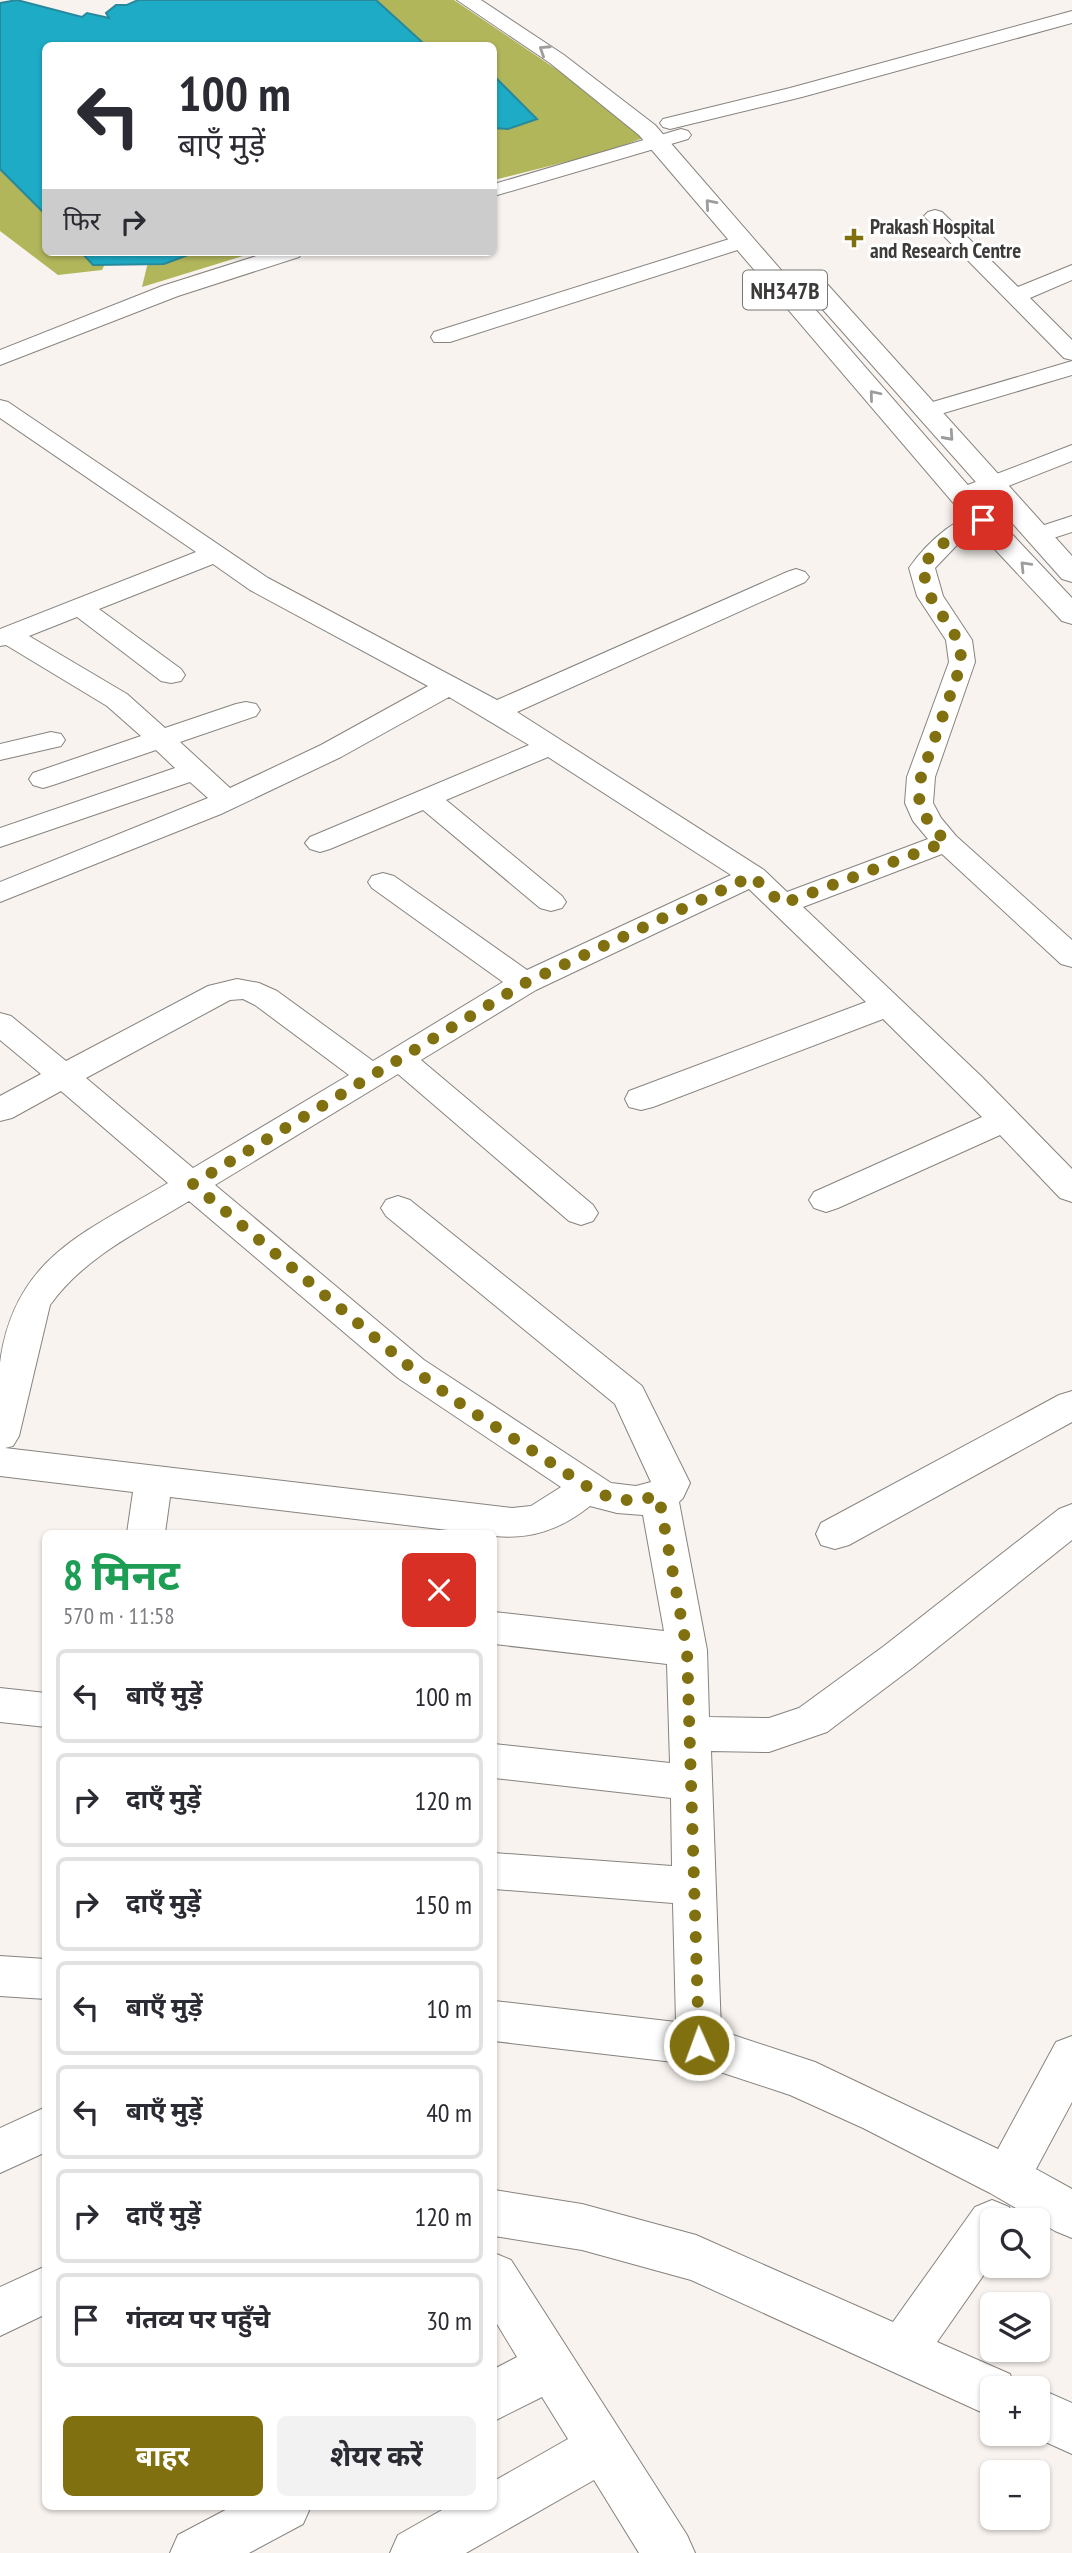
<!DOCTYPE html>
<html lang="hi">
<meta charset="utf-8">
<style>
:root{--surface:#fff;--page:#f2f2f3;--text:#2b2b33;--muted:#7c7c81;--line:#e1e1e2;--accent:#80700f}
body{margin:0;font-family:"PT Sans Narrow","Noto Sans Devanagari",sans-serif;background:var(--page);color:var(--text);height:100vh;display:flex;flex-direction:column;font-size:26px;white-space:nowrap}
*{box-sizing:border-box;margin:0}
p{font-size:23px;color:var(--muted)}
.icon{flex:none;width:38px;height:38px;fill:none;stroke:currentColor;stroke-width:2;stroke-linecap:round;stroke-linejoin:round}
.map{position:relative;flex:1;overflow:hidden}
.side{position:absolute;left:42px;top:1530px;width:455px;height:980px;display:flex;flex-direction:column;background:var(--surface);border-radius:10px;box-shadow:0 2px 5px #0004}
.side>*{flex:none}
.hud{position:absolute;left:42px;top:42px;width:455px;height:214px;border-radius:10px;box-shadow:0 2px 5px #0004;background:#fff;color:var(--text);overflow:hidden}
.controls{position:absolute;left:980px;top:2208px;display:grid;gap:14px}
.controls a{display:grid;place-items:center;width:70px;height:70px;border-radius:10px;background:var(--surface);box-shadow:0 2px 5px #0004;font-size:35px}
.pin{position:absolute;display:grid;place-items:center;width:60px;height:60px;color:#fff;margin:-30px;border-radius:14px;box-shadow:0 4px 10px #0006}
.me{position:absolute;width:77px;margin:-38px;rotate:358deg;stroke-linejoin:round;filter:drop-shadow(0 0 5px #0008)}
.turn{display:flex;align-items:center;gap:24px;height:147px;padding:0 21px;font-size:32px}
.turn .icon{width:91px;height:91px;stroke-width:2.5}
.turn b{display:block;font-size:49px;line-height:60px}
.then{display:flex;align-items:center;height:66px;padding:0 21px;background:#0003;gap:14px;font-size:26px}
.round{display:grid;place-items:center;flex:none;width:74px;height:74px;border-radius:10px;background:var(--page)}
.summary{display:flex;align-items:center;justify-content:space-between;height:119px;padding:0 21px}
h1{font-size:42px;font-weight:700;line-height:52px;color:#1e9e55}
.cta{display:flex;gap:14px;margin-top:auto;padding:14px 21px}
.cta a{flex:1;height:80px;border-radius:10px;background:var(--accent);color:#fff;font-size:28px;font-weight:700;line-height:80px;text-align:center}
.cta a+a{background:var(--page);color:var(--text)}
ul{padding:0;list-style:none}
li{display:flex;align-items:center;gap:21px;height:94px;margin:0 14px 10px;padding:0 7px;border:4px solid var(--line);border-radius:10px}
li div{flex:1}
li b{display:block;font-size:26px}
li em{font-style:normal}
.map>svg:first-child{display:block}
.forest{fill:#b1b65b}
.water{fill:#1eabc5;stroke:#27899b;stroke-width:2}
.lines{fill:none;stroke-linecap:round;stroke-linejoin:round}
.street-casing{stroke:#87837e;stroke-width:2}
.highway-casing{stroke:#87837e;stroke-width:2}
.street{fill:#fff;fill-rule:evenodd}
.highway{fill:#fff;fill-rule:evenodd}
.oneway{stroke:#9e9d9c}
.route{stroke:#80700f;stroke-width:12;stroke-dasharray:0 21.6}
.poi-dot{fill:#80700f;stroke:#fff;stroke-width:2.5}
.labels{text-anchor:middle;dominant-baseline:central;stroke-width:6;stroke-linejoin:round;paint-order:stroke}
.far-poi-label{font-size:21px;font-weight:bold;fill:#3d3b39;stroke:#fff;text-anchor:start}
.shield{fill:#fff;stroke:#777674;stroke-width:2}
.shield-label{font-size:23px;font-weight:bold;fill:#3d3b39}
</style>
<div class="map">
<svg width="1072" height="2553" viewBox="0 0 1072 2553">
<rect width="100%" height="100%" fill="#f8f3ef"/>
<!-- forest -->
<g class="forest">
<polygon points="368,0 454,0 630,119 643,138 609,151 494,180 494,46 421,45"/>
<polygon points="0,158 45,195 46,252 111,252 102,270 58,275 0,231"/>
<polygon points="164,252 256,252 142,287 147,266"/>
</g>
<!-- water -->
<g class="water">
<polygon points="17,0 82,17 87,13 109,18 106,13 116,5 127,5 138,0 376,0 422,42 422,45 46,46 45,214 0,169 0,3"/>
<polygon points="494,76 537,119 508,129 494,128"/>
<polygon points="81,252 196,252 164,264 93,265"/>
</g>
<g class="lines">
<defs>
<g id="street">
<polygon points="1072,11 1072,23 802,97 670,129 663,127 660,123 663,119 790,88"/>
<polygon points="681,129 688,131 691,135 688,139 494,196 494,184"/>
<polygon points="935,210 942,212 1018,287 1072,265 1072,280 1030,298 1072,340 1072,360 1064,358 928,220 924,216 928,212"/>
<polygon points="742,235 750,236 753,241 750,246 450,342 434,342 431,337 434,332"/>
<polygon points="269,252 302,252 299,257 178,296 0,365 0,350 162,286"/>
<polygon points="1072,361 1072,375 927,418 919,416 915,411 919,406"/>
<path d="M0 400 8 402 268 578 497 700 787 572 796 569 805 572 809 577 805 582 517 712 764 870 787 892 928 839 913 821 905 803 907 777 949 662 946 640 917 596 909 568C925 545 962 507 992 515L996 520 992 525 957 545 935 568 943 596 972 640 975 662 935 777 933 803 941 818 956 836 1072 940V967L1061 964 942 854 803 907 982 1077 1072 1169V1202L1060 1198 1000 1135 838 1208 826 1212 814 1208 809 1200 814 1192 982 1117 883 1019 653 1107 641 1110 629 1107 625 1099 629 1091 866 1002 749 889 536 990 421 1060 593 1205 598 1213 593 1221 581 1225 569 1221 398 1074 215 1185 424 1360 611 1483 636 1486 651 1482 615 1404 386 1216 381 1208 386 1200 398 1196 410 1200 642 1386 690 1483 683 1498 679 1502 707 1650 709 1717 769 1718 799 1708 884 1646 1059 1509 1072 1504V1540L912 1668 827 1732 769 1752 711 1751 721 2031 815 2062 998 2149 1056 2042 1072 2036V2102L1036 2169 1072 2189V2238L1055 2231 990 2193 863 2128 790 2095 699 2065 494 2041V2001L676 2022 673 1903 494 1889V1853L672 1866 671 1798 494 1778V1744L670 1763 667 1664 494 1644V1612L664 1631 643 1515 617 1513 590 1506C561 1529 531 1540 494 1536V1533H473L170 1497 165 1533H127L133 1492 0 1476C0 1440 0 1398 0 1363 14 1257 86 1232 168 1183L61 1091 12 1118 0 1121V1096L41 1074 0 1040V1013L11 1016 66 1061 208 986 237 979 259 983 277 991 373 1061 503 982 372 888 368 882 372 876 383 873 394 876 527 970 731 875 548 757 446 800 562 896 566 902 562 908 551 911 540 908 423 810 330 849 320 852 310 849 305 843 310 837 529 745 449 697 341 757 221 814 0 902V882L208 798 190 782 0 847V828L175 768 156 750 53 785 43 788 33 785 29 779 33 773 141 736 107 706 6 645 0 646V629L196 552 0 418ZM213 564 250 590 428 686 321 745 230 788 180 742 256 716 260 710 256 704 246 702 236 704 165 728 127 694 29 636 77 617 161 681 171 683 181 681 185 675 181 669 99 609ZM243 999 255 1005 349 1075 193 1168 86 1078 230 1000ZM189 1201 398 1378 561 1487 531 1506 512 1508 5 1448 13 1446 19 1436 50 1305C84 1257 140 1231 189 1201Z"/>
<polygon points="1072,445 1072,461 970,501 961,503 952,501 949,496 952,491"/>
<polygon points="1072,516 1072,532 1038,543 1029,540 1025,535 1029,530"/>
<polygon points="51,732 61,734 65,740 61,746 0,760 0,744"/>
<polygon points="1072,1391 1072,1422 849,1545 835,1549 821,1545 816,1534 821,1523 1059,1395"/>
<polygon points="0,1688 46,1693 46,1727 0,1722"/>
<polygon points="0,1956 46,1959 46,1999 0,1996"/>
<polygon points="46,2107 46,2152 0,2173 0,2128"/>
<polygon points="494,2190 582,2204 696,2235 893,2322 975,2207 992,2200 1009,2207 1015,2221 992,2221 992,2263 937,2342 1010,2374 1015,2389 992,2389 992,2417 691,2280 582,2250 494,2236"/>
<polygon points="494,2253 511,2260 687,2535 695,2553 639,2553 594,2480 466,2553 390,2553 398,2535 449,2506 494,2506 494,2481 568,2439 542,2397 494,2421 494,2369 517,2357 494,2319"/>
<polygon points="46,2266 46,2314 0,2336 0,2287"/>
<polygon points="1038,2388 1072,2403 1072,2454 1028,2434 1038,2434"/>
<polygon points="233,2506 311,2506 303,2524 249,2553 170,2553 178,2535"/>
</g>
<g id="highway">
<polygon points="457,0 481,0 564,55 655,125 993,514 1072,598 1072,624 1062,621 973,526 639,135 550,63"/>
<polygon points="810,273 819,275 1072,556 1072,582 1062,579 801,285 798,280 801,275"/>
</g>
</defs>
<!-- street casing -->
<use href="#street" class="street-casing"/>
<!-- highway casing -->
<use href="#highway" class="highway-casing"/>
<!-- street -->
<use href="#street" class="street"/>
<!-- highway -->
<use href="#highway" class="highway"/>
</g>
<!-- one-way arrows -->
<defs><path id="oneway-chevron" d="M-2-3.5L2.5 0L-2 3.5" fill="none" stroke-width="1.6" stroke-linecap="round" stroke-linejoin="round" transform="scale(1.75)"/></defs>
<g class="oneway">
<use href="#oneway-chevron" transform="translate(544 50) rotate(-147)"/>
<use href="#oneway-chevron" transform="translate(710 204) rotate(-131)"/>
<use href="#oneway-chevron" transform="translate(874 395) rotate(-130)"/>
<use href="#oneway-chevron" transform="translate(949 436) rotate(48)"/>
<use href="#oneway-chevron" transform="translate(1025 566) rotate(-134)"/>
</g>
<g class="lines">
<!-- route -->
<path class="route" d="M699 2045 687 1650 659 1497 626 1500 599 1494 465 1407 411 1368 193 1184 525 983 752 876 782 904 946 842 928 821 919 803 921 777 962 662 958 640 930 596 922 568C937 543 957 533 983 520"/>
</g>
<!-- markers -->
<path class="poi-dot" d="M850.5 227.5h7v7h7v7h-7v7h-7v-7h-7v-7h7z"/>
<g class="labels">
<!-- far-poi labels -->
<g class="far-poi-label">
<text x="870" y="226">Prakash Hospital<tspan x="870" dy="24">and Research Centre</tspan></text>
</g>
<!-- shield labels -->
<rect class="shield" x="743" y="270.5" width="84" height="39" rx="5"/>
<g class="shield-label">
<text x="785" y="290">NH347B</text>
</g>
</g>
</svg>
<div class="controls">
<a><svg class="icon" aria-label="search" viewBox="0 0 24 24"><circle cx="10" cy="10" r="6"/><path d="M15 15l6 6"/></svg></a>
<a><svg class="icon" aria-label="layers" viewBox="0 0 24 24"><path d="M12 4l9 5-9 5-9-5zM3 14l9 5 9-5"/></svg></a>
<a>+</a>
<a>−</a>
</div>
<div class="pin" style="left:983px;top:520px;background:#d93025"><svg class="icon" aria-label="arrive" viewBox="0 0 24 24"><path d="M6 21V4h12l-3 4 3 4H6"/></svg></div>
<svg class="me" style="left:699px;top:2045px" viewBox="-20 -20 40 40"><circle r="17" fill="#80700f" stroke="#fff" stroke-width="3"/><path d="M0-11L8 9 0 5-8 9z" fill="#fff"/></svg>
<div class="hud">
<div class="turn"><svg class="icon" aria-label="left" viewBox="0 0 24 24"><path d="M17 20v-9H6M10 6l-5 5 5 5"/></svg><div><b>100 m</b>बाएँ मुड़ें</div></div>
<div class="then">फिर<svg class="icon" aria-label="right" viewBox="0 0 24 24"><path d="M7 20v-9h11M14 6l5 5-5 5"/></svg></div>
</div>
<section class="side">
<div class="summary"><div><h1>8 मिनट</h1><p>570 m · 11:58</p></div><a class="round" style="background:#d93025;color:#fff"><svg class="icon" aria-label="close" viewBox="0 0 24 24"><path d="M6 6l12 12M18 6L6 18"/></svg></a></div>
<ul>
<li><svg class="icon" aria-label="left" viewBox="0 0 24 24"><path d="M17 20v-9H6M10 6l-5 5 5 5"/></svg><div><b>बाएँ मुड़ें</b></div><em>100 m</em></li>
<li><svg class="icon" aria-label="right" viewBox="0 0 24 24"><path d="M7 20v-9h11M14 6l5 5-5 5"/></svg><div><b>दाएँ मुड़ें</b></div><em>120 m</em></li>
<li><svg class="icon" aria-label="right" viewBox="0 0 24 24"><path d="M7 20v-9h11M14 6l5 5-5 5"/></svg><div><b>दाएँ मुड़ें</b></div><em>150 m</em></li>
<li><svg class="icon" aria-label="left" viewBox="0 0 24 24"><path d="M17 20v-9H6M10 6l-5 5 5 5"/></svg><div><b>बाएँ मुड़ें</b></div><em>10 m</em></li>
<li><svg class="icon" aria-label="left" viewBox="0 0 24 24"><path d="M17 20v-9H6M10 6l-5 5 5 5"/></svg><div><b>बाएँ मुड़ें</b></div><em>40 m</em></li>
<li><svg class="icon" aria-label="right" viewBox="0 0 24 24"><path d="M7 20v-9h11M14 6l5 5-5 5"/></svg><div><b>दाएँ मुड़ें</b></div><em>120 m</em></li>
<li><svg class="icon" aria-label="arrive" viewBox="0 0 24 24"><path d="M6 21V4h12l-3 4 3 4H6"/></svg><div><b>गंतव्य पर पहुँचे</b></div><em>30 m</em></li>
</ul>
<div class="cta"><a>बाहर</a><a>शेयर करें</a></div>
</section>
</div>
